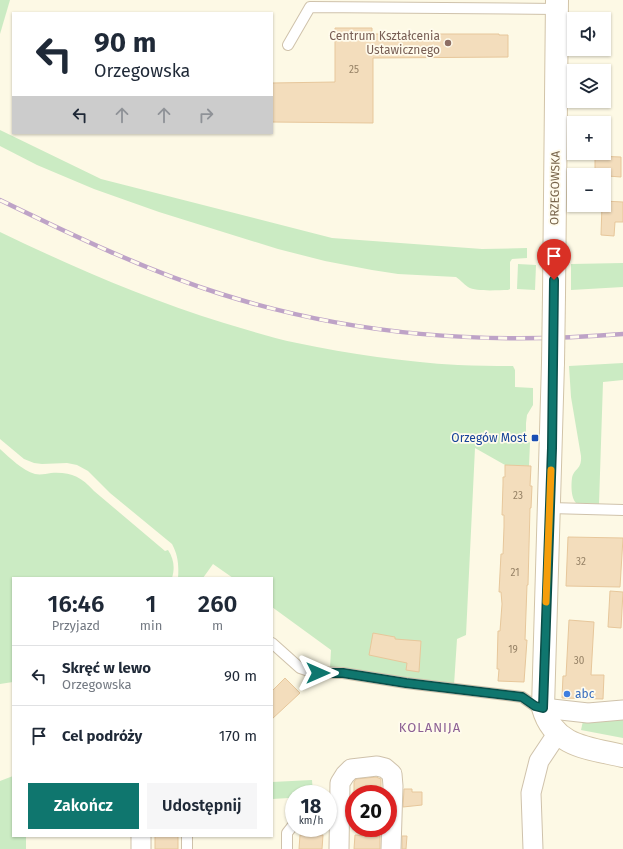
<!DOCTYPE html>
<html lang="pl">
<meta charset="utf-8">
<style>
:root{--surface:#fff;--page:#f6f6f7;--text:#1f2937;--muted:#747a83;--line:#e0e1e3;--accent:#0f766e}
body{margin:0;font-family:"Fira Sans",sans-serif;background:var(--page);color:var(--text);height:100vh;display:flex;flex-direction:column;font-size:15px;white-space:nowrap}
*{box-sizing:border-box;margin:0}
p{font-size:13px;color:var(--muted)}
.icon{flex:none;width:22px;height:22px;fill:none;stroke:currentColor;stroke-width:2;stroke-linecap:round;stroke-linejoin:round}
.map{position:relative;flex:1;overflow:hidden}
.panel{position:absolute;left:12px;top:577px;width:261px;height:260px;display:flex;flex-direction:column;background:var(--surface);border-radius:0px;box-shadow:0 1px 3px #0004}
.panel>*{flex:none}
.top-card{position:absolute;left:12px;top:12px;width:261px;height:122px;border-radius:0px;box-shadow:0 1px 3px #0004;background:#fff;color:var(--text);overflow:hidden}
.buttons{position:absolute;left:567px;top:12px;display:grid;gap:8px}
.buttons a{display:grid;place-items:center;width:44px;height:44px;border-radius:0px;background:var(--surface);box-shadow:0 1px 3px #0004;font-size:20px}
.speed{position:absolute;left:285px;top:785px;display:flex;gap:8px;font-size:20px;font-weight:700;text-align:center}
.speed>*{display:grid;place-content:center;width:52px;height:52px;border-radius:50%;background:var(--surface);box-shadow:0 1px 3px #0004;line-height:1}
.speed small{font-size:10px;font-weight:400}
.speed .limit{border:6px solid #d22;background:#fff;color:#111}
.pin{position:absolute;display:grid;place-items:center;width:34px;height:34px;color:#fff;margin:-41px -17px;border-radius:50% 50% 50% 0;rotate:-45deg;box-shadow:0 0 4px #0007}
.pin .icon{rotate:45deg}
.me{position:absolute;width:44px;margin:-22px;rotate:90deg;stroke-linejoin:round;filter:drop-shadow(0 0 3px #0008)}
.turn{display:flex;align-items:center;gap:14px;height:84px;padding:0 16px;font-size:18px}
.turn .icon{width:52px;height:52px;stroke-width:2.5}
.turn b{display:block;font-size:28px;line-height:34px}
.lanes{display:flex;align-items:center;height:38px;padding:0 16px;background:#0003;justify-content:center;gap:20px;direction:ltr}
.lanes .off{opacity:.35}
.eta{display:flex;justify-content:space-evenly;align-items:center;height:68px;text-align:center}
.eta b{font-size:24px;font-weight:600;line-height:28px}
.primary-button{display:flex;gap:8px;margin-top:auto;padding:8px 16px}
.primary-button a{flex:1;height:46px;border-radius:0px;background:var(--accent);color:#fff;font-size:16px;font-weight:600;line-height:46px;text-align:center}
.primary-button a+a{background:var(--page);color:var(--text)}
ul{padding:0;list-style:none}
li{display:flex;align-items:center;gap:12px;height:60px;padding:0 16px;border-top:1px solid var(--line)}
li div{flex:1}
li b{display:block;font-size:15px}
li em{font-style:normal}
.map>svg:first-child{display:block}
.green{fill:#cbebc3}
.building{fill:#f3ddbc;stroke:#e7c79b}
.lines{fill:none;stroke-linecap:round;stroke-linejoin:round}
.lane-casing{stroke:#cfc2ab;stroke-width:12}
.street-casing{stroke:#cfc2ab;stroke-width:21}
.secondary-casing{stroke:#d2c4a8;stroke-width:24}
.lane{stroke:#fff;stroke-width:10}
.street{stroke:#fff;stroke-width:19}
.secondary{stroke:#fff;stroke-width:22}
.rail-casing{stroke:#bea3c7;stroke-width:4.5}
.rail{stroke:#fffbec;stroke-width:3;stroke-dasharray:9;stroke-linecap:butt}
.secondary-bridge-casing{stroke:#d2c4a8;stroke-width:24;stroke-linecap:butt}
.secondary-bridge{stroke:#fff;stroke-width:22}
.route-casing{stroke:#0a4d48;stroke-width:10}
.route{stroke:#0f766e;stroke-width:7}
.slow{stroke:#f59e0b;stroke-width:7}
.education-dot{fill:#8d6e63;stroke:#fffbec;stroke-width:1.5}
.transit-dot{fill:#1a4fb4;stroke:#fffbec;stroke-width:1.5}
.shop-dot{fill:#3f7fe0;stroke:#fffbec;stroke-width:1.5}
.labels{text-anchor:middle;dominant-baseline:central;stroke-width:3.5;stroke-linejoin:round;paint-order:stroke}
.number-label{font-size:10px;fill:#968266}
.education-label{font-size:12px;fill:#785e54;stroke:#fffbec;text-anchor:end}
.street-label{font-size:12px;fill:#776349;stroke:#fffbec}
.transit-label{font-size:12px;fill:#164399;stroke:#fffbec;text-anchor:end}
.shop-label{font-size:12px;fill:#366cbe;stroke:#fffbec;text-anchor:start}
.neighbourhood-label{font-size:13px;letter-spacing:1px;fill:#8c6094;stroke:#fffbec}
</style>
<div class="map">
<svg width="623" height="849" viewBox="0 0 623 849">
<rect width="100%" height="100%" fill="#fdf9e5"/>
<!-- green -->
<g class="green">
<polygon points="0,0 10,0 0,34"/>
<path d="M0 130 101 179 332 238 482 249 527 248V258L512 259 510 262V289L508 290C498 290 476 292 468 287 463 284 461 280 456 277L398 274 372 270 325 261 278 249 159 212 94 189 37 165 0 146Z"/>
<path d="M0 232C73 267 146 299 224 323 248 330 272 338 297 343 350 354 404 362 458 365 477 366 495 366 513 366L515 370V387L533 388V405L527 415 526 423V437L530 443 529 466 505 465 475 448 466 635 457 639 454 685 330 668 331 650 272 607V578H233L213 564 203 578H178C179 565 178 555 172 544L110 493 88 471 77 465 67 463 42 464 34 463 24 459 0 439Z"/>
<polygon points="623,263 623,287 571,290 571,264"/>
<polygon points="518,264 536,265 535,290 517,289"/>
<path d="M623 363V380L603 382 599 504 576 503C571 498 571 485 572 478 574 468 582 470 581 456L571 397 569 366Z"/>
<path d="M0 449C10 458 22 470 35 474 40 475 46 474 51 473 71 472 80 476 94 491L165 551 168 550C174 559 175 568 172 578H13V682L0 684Z"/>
<polygon points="623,715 623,738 581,730 583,721"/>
<polygon points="13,776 13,836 26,836 26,849 0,849 0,781"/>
<polygon points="312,780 313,794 294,794 294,800 289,798 272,799 272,782"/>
</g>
<!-- building -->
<g class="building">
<polygon points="335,28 372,28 372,34 499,34 499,35 508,35 508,57 373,58 373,123 272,122 272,83 335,82"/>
<polygon points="595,156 621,157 621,177 595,175"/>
<polygon points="604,201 623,202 623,222 615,222 614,236 601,235 602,205 604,205"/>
<polygon points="505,465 531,466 530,486 532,486 531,508 530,508 528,585 527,585 525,640 527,640 524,682 498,681 499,669 497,669 498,631 500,631 502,604 501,592 499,592 501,554 503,554 504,527 504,515 502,515 503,484 503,477 505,477"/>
<polygon points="568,537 623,538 620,587 566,586"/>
<polygon points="610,591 623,592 621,628 608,627"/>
<polygon points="569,620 594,622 591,675 604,675 603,699 562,698 563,676 566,676"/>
<polygon points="373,633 395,637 395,639 421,641 419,672 406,670 407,663 369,655"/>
<polygon points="285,678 300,693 272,719 272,691"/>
<polygon points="376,777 381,779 381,794 354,794 354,782 356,779"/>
<polygon points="404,789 412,789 412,792 422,792 422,805 403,807"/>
<polygon points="300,835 323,835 322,849 299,849"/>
<polygon points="355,835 380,836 380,849 354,849"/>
<rect x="155" y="836" width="23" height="13"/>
<polygon points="402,836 407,836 406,849 402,849"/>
</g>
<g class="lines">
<defs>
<g id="lane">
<polyline points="288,45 310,7 557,9"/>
<polyline points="550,508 623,510"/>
<polyline points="272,643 300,668 312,672 343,673 406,683 522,697 535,706 543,708"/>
<polyline points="187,849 187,836"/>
<polyline points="287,849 287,833 294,824"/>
</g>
<g id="street">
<polyline points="543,708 588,713 623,710"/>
<polyline points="141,849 141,836"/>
<polyline points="339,849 340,783 345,775 351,769 377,766 385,768 392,774 393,786 391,849"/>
<polyline points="533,849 531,793 539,761 557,734"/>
</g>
<g id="secondary">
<polyline points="554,295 557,0"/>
<path d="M553 363 543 708C554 747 589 748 623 756"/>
</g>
</defs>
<!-- lane casing -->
<use href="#lane" class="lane-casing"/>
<!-- street casing -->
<use href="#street" class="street-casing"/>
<!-- secondary casing -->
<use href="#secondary" class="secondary-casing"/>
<!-- lane -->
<use href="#lane" class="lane"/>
<!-- street -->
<use href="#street" class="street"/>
<!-- secondary -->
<use href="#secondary" class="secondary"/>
<defs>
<path id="rail" d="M0 200C72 235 145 270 221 294 354 336 485 345 623 334"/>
</defs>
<!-- rail casing -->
<use href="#rail" class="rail-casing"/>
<!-- rail -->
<use href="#rail" class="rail"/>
<defs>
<polyline id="secondary-bridge" points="553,363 554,295"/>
</defs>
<!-- secondary-bridge casing -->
<use href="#secondary-bridge" class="secondary-bridge-casing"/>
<!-- secondary-bridge -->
<use href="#secondary-bridge" class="secondary-bridge"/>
</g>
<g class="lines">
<defs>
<polyline id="route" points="318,673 343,673 406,683 522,697 535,706 543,708 552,448 554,280"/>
</defs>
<!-- route casing -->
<use href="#route" class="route-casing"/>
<!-- route -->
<use href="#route" class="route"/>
<!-- slow -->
<polyline class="slow" points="546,602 551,470"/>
</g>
<!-- markers -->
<circle class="education-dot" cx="448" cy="43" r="4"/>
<rect class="transit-dot" x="531" y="434" width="8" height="8" rx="2"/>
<circle class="shop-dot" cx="567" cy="694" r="4"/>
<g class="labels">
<!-- number labels -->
<g class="number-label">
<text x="354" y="70">25</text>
<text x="518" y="496">23</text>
<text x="581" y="562">32</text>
<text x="515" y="573">21</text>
<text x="513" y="650">19</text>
<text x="579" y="661">30</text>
</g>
<!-- education labels -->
<g class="education-label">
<text x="440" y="36">Centrum Kształcenia<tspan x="440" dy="14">Ustawicznego</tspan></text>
</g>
<!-- street labels -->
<g class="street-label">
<text transform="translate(555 188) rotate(-89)">ORZEGOWSKA</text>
</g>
<!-- transit labels -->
<g class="transit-label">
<text x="527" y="438">Orzegów Most</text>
</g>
<!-- shop labels -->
<g class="shop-label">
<text x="575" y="694">abc</text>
</g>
<!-- neighbourhood labels -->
<g class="neighbourhood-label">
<text x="430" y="727">KOLANIJA</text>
</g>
</g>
</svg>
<div class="buttons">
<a><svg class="icon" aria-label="sound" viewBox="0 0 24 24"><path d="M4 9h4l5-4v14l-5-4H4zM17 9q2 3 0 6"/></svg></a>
<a><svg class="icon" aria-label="layers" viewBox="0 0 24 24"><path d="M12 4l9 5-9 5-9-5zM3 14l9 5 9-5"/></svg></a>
<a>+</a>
<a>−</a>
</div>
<div class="speed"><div>18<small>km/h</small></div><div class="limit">20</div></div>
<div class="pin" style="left:554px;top:280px;background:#d93025"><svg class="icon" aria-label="arrive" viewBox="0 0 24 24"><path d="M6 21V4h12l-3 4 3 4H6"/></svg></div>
<svg class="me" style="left:318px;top:673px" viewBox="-20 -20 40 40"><path d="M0-17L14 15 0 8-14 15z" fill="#0f766e" stroke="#fff" stroke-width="4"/></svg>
<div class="top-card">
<div class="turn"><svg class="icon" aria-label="left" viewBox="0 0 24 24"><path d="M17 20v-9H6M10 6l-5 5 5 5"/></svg><div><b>90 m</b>Orzegowska</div></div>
<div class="lanes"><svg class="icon" aria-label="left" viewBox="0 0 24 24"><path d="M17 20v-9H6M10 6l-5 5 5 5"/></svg><svg class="icon off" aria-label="ahead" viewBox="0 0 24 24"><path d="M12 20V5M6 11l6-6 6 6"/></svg><svg class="icon off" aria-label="ahead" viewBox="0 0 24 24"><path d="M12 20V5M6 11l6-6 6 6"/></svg><svg class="icon off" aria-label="right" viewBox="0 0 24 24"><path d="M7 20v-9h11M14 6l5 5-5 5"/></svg></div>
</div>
<section class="panel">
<div class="eta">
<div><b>16:46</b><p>Przyjazd</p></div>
<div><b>1</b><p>min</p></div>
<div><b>260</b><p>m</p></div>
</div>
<ul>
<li><svg class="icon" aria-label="left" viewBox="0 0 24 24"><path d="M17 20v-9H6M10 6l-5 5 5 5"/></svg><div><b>Skręć w lewo</b><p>Orzegowska</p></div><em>90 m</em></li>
<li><svg class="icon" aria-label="arrive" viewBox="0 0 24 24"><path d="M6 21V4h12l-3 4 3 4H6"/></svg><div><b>Cel podróży</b></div><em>170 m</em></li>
</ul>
<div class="primary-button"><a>Zakończ</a><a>Udostępnij</a></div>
</section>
</div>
